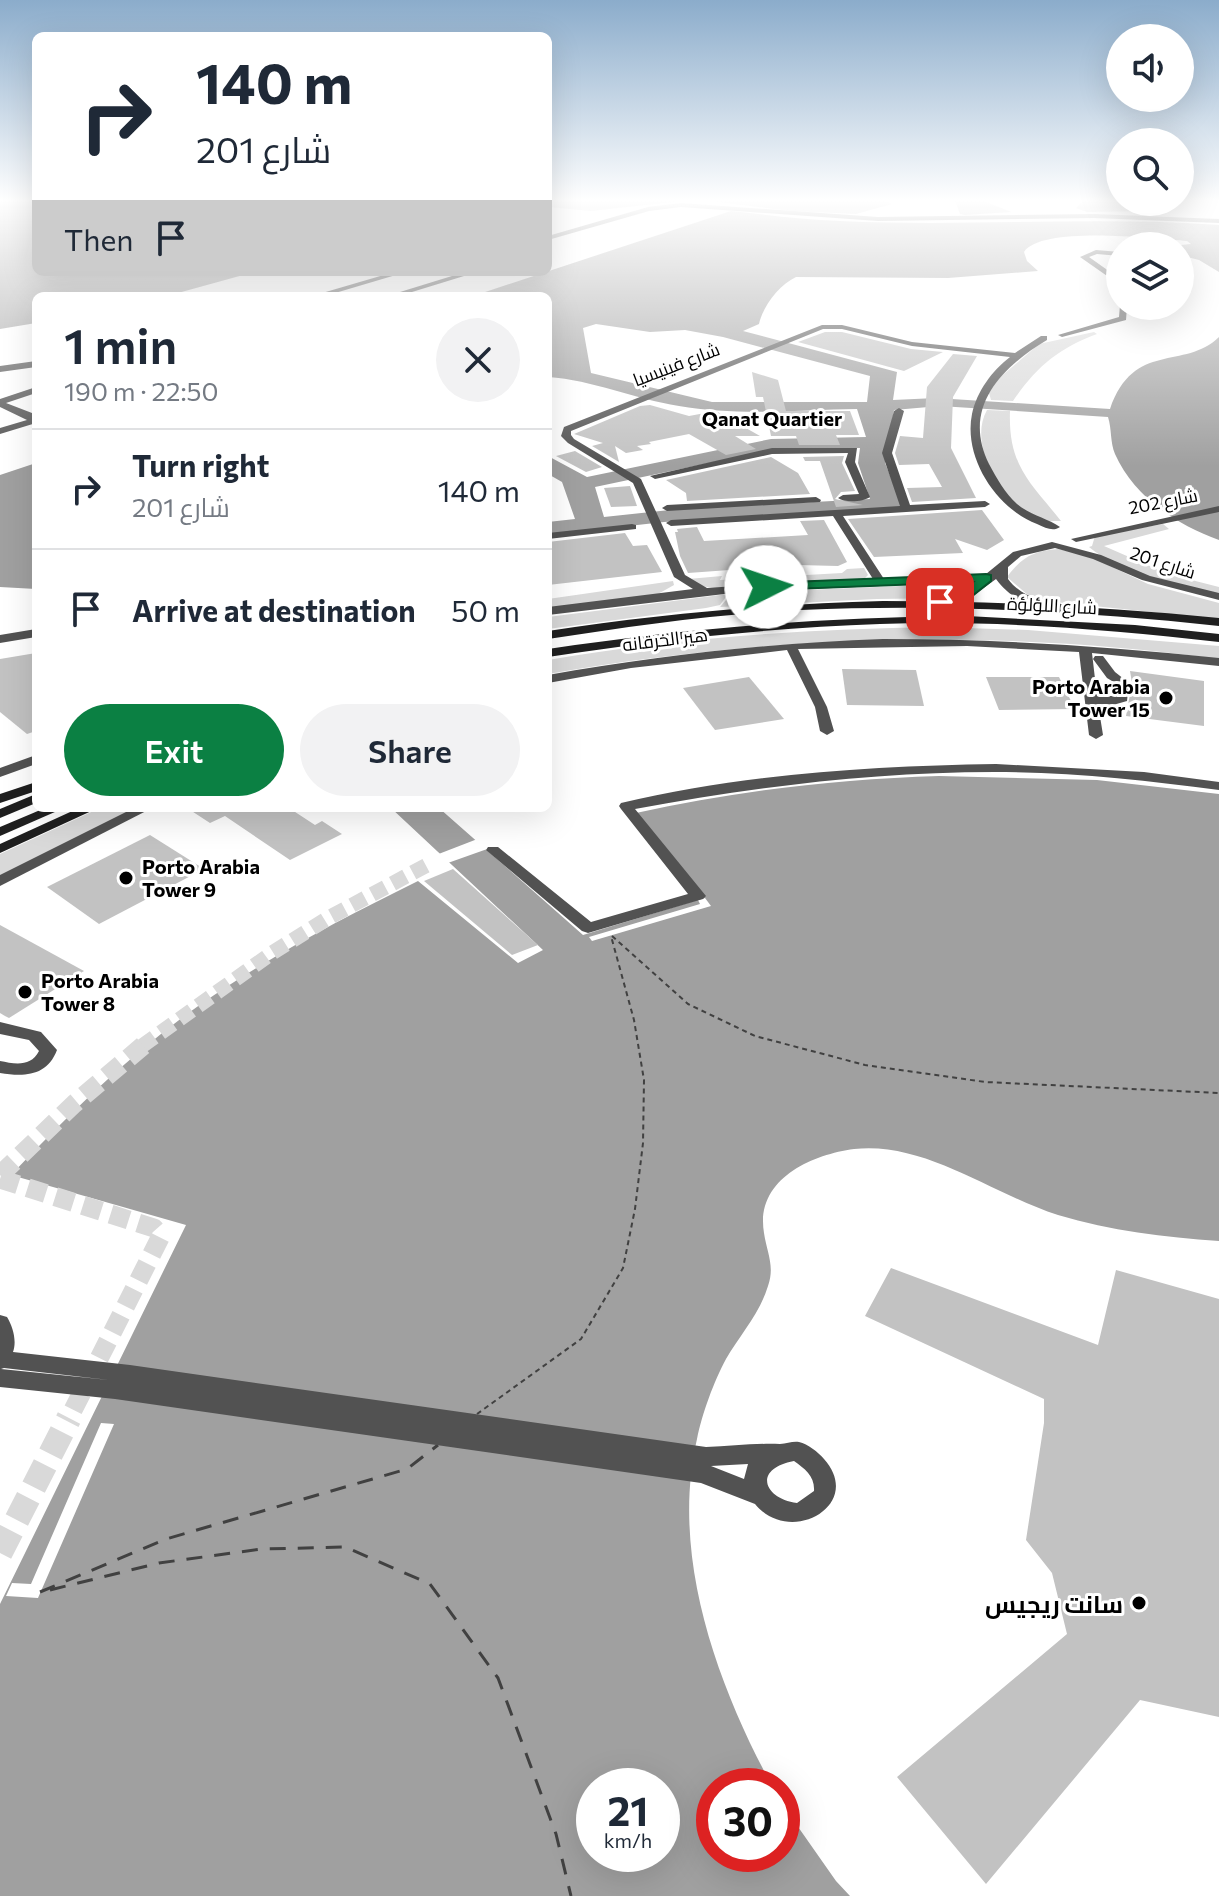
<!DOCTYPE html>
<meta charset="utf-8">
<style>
:root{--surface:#fff;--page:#f2f2f3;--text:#1f2937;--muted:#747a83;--line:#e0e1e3;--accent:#0b8043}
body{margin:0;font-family:Commissioner,Cairo,sans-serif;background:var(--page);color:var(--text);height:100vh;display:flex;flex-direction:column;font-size:30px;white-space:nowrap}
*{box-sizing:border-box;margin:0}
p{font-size:26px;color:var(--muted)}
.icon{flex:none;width:44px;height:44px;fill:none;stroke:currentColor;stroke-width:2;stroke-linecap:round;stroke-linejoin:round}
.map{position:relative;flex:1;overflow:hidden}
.side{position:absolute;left:32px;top:292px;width:520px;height:520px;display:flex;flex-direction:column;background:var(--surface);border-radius:12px;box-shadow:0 8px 32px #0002}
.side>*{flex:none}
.guide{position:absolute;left:32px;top:32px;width:520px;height:244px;border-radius:12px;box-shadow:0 8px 32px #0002;background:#fff;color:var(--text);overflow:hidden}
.controls{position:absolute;left:1106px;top:24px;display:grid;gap:16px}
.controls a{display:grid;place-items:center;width:88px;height:88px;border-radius:50%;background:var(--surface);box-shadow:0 8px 32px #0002;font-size:40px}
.speed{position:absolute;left:576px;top:1768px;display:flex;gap:16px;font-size:40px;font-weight:700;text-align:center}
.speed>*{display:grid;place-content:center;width:104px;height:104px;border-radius:50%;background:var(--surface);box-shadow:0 8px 32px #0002;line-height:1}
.speed small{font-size:20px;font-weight:400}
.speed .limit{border:12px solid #d22;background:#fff;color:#111}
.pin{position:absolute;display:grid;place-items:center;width:68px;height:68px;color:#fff;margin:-34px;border-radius:16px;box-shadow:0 4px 12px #0006}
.me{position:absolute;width:88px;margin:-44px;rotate:86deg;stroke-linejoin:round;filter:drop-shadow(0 0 6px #0008)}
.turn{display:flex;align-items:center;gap:28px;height:168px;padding:0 32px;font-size:36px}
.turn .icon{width:104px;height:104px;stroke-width:2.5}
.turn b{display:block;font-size:56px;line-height:68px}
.then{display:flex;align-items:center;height:76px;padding:0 32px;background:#0003;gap:16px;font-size:30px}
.round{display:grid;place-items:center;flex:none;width:84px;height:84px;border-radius:42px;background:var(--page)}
.overview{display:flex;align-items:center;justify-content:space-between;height:136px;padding:0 32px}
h1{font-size:48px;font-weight:600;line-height:60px}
.button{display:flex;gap:16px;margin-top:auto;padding:16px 32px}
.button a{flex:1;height:92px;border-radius:48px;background:var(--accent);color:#fff;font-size:32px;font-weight:600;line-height:92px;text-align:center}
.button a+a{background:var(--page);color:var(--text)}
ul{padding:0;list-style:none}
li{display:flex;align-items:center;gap:24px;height:120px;padding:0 32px;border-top:2px solid var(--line)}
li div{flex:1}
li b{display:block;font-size:30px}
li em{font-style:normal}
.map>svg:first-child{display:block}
.green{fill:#d9d9d9}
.water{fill:#a0a0a0;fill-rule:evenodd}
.pier{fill:#fff}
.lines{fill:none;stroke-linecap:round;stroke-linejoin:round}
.ferry-far1{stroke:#414141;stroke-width:2;stroke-dasharray:5 4;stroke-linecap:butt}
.ferry{stroke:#414141;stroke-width:3;stroke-dasharray:16 12;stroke-linecap:butt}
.building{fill:#c2c2c2}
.street-tunnel-far2{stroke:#d9d9d9;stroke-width:15;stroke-dasharray:15 8;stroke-linecap:butt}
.street-tunnel-far1{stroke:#d9d9d9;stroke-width:19;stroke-dasharray:19 10;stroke-linecap:butt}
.street-tunnel{stroke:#d9d9d9;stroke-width:25;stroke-dasharray:25 12;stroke-linecap:butt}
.street{fill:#525252;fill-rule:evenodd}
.secondary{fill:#1f1f1f;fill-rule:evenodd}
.route{fill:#0b8043;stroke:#07532c;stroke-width:2}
.poi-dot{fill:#000;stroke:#fff;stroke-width:3}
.labels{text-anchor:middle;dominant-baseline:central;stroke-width:6;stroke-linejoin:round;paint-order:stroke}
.far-street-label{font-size:18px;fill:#000;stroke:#fff}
.far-quarter-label{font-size:20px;font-weight:bold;fill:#000;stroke:#fff}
.poi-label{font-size:20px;font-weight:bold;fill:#000;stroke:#fff;text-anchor:start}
.near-poi-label{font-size:24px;font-weight:bold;fill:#000;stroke:#fff;text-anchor:end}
</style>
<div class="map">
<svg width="1219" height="1896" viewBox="0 0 1219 1896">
<rect width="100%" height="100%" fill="#fff"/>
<!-- green -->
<g class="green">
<path d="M1094 332 1097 334C1059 348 1036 367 1013 401L991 400 989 393 998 379 1039 344Z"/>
<path d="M987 410 1010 411C1008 466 1030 482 1061 521 1049 521 1034 523 1024 515 996 493 969 441 987 410Z"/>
<path d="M1163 524 1169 529 1104 546 1168 574 1219 587V594C1182 587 1118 572 1089 547L1092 546 1095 536Z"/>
<path d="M1058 549 1089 556 1148 584 1219 603V619L1055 602 1028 595 1007 577C1022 557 1033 551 1058 549Z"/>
<polygon points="864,568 868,575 863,580 715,588 700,586 688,579 722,576 720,580 842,573 847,569"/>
<polygon points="673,581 674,585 658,594 548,609 548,599"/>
<polygon points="973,583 956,598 877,599 720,607 732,593"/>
<polygon points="728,594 720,605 706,608 548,629 548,617"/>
<path d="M935 627 1028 630 1219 646V659C996 628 769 635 548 674V660C677 638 804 629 935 627Z"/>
<polygon points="100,808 137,808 0,876 0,854"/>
</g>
<!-- water -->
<g class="water">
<polygon points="0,201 36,201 36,272 254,272 167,296 36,296 36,323 0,329"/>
<polygon points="548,201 681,201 591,211 548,207"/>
<polygon points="711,201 885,201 892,204 856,214 791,211"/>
<polygon points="955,201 984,201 1011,212 965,215 960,214"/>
<polygon points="1083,201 1131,202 1149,211 1087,212 1076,208"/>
<path d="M731 211C767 215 804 220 840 221 967 227 1093 216 1219 225V272L1199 260 1180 255V246H1170L1191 244 1187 241C1156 239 1042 225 1024 252L1027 261 1038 271 948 278 796 277C779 285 763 306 759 324L743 331 897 372 893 400 936 398 1110 409C1134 340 1184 371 1219 337V540C1177 525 1134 497 1115 454 1110 442 1112 430 1108 417L940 406 894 410 885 463 903 507 664 522 548 535V522L575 519 562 482 548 474V456L587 477 771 439 866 437 857 409C798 410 737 416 679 406 634 399 593 380 548 377V296H473ZM596 324 650 332 685 330 723 337 870 376 867 402H712L591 373 583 328ZM860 448 858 463 870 499 679 509 604 517 595 487 776 449Z"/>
<polygon points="36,463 36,589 0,587 0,475"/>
<path d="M939 776 1097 780 1219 794V1241C1164 1237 1111 1231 1058 1215 992 1194 925 1141 854 1149 810 1155 755 1180 764 1233 767 1253 775 1266 768 1286 760 1313 740 1335 726 1359 714 1381 702 1414 697 1439 670 1556 717 1684 772 1786H714V1854H782V1804L836 1881 850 1896H0V1604L186 1225 11 1175C70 1113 131 1053 201 1004 270 956 343 918 418 881L518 963 543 950 391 808H439L583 935 704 898 636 813C737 791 836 779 939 776ZM594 1786H662V1854H594Z"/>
</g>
<!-- pier -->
<g class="pier">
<polygon points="480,838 490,848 445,864 436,855"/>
<polygon points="705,898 711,906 592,941 589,937 700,904 698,900"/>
<polygon points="101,1423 114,1424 38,1598 6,1596 12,1583 31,1584"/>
</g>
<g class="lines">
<!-- ferry-far1 -->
<g class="ferry-far1">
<polyline points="612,936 688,1004 755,1036 865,1065 985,1082 1219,1093"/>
<polyline points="477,1414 581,1339 623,1268 635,1209 643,1143 644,1080 634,1020 611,936"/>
</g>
<!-- ferry -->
<g class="ferry">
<polyline points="50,1590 159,1563 262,1549 345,1547 430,1584 498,1678 556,1834 571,1896"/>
<polyline points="40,1592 166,1539 407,1469 438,1445"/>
</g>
</g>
<!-- building -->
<g class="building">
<polygon points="825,332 842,332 911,349 943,352 904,371 798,342"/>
<polygon points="953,354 977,356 953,397 951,448 976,498 912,502 907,488 942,487 929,464 899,465 895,453 900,436 923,438 927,387"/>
<polygon points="752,372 778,380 786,411 850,411 859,435 836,435 840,445 799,445 796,436 771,436 763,397 756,397"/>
<polygon points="650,405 689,416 716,411 760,436 735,436 756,449 726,455 689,434 649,442 651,444 637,446 643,450 626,453 615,446 619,462 592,446 603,443 574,434 640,406"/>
<polygon points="575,451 602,467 586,472 556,456"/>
<polygon points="844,456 842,463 855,491 841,492 835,499 863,505 836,507 820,461 805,461 803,457"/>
<polygon points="771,457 798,473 810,494 687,501 686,493 666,480"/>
<polygon points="630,486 637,506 611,507 604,488"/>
<polygon points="982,510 1004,540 987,550 955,539 963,553 874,557 848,519"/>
<polygon points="824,520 847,562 838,566 798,565 688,573 680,556 675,532 678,532 677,529 697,527 704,541 808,535 800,521"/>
<polygon points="625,533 633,546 647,545 662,572 548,585 548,542"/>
<polygon points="36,653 36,731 27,734 0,712 0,659"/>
<polygon points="842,669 916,670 924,706 847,705"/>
<polygon points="1130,671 1204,681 1204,726 1126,716 1132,683"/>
<polygon points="749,677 784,719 715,730 683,688"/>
<polygon points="986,677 1059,677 1075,709 999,710"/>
<polygon points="187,808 289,808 315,825 322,821 342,834 290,860 225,816 210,823"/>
<polygon points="150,835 204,869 99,924 47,887"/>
<polygon points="453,869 538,945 512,955 424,881"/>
<polygon points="0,925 84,971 9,1018 5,1016 0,1013"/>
<polygon points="891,1268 1098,1345 1116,1270 1219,1299 1219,1717 1140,1700 986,1884 897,1777 1067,1634 1052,1573 1026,1540 1044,1423 1044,1399 865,1316"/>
</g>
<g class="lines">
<!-- street-tunnel-far2 -->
<polyline class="street-tunnel-far2" points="142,1046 272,953 330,917 429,864"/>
<!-- street-tunnel-far1 -->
<g class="street-tunnel-far1">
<polyline points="0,1175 74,1104 145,1044"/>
<polyline points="0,1179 154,1228 161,1236 68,1420"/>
</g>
<!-- street-tunnel -->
<polyline class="street-tunnel" points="0,1553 69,1418"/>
<!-- street -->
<g class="street">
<polygon points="681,203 878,217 1094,214 1219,219 1219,223 1094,218 878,221 681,207 649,211 548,240 548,236 648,207"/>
<polygon points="1096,250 1120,252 1120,256 1097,254 1089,257 1120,279 1120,285 1080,257"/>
<polygon points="394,272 406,272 325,296 312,296"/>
<polygon points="465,272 477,272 399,296 387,296"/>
<polygon points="1120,305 1127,306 1126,320 1062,337 1058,335 1119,317"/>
<path d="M822 325H842L912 342 1015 353 1041 336H1047V340C1002 367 961 407 989 464 997 479 1005 493 1017 504 1030 515 1047 518 1060 527 1053 532 1046 528 1037 524 997 509 963 458 972 414 977 391 992 371 1010 357L912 346 842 329H823L571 431V435L574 439 641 479 685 575 707 588 805 581 873 579 833 516 671 526 666 523 671 520 900 506 882 453 894 411 899 408 904 411 892 453 910 505 985 501 990 504 985 507 843 516 884 579 986 574 1013 552 1052 542 1101 555 1150 576 1219 593V600L1142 580 1093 559 1055 548 1021 556 1008 567V579C1023 599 1043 600 1066 605L1068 607 1062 610C1035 608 1013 602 996 579L966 601 923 606 919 605V601L959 596 976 582 741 592 548 615V607L693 589 674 577 633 483 568 443 561 436 564 427Z"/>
<polygon points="36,361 36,367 0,372 0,366"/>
<polygon points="36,387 36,393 6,403 32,413 36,417 36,423 0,434 0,428 27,420 0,407 0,399"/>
<path d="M772 448H857L855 462 870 497C863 502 845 503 838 498L843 495 859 494 845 462 848 453 772 454 655 479 650 476Z"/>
<polygon points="816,497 821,500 820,502 667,511 662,508 667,505"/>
<polygon points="1219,506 1219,512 1076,542 1071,539"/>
<polygon points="632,524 636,525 636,529 548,539 548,533"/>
<polygon points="36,629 36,637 0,643 0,635"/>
<path d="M883 639C996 639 1107 646 1219 658V666L1092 653 1097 696H1116L1117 684 1107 678 1093 659 1095 656H1103L1115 672 1129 683 1127 701 1113 705 1098 704 1103 735 1096 739 1089 735 1079 652 967 646 798 649 827 707 834 731 827 735 820 731 815 707 787 650 631 668 548 683V675C659 655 770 643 883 639Z"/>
<polygon points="36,755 36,764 0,777 0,768"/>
<path d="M996 764 1144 772 1219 782V790C1144 780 1069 772 994 772 873 772 754 787 635 809L706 896 703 899 588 933 582 931 486 850 488 847H498L591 922 688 894 621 809 619 806 621 803C743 774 871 766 996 764Z"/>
<polygon points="134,808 152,808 0,886 0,875"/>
<path d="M0 1022 41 1032 57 1050C47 1076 25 1077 0 1073V1061C15 1064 31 1067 39 1051L29 1040 0 1034Z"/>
<path d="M0 1315 7 1317C13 1327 17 1341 13 1352L130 1365 706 1447C731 1446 756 1443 780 1444 787 1444 792 1441 799 1442 808 1444 818 1452 824 1459 865 1505 790 1547 755 1504L701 1483 115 1399 0 1387ZM4 1368 109 1380 1 1369ZM794 1461C805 1469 815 1476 814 1491L797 1503C764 1499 752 1469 794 1461ZM748 1464 744 1479 711 1466Z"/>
</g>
<!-- secondary -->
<g class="secondary">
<path d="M883 601C995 601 1107 607 1219 618V626C1080 611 941 604 801 610 716 614 632 626 548 639V631C659 614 770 604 883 601Z"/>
<path d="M967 616 1135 625 1219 634V642C1106 629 993 620 880 624 768 628 658 640 548 657V649C688 628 826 617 967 616Z"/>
<polygon points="36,782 36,791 0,803 0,794"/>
<polygon points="36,794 36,803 0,818 0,809"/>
<polygon points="45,808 64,808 0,836 0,827"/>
<polygon points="79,808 98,808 0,853 0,844"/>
</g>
</g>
<!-- sky -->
<linearGradient id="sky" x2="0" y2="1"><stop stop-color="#8baccb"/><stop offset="0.43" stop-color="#fff"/><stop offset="1" stop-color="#fff" stop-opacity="0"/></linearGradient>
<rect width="1219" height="466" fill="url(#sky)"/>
<!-- route -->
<polygon class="route" points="986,574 991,575 991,581 966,601 940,606 933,602 935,599 958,595 973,582 766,590 759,587 766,583"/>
<!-- markers -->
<g class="poi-dot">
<circle cx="1166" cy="698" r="8"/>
<circle cx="126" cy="878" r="8"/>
<circle cx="25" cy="992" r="8"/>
<circle cx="1139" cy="1603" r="8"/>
</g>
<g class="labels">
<!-- far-street labels -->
<g class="far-street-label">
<text transform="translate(676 364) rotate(-21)">شارع فينيسيا</text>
<text transform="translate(1163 501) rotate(-11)">شارع 202</text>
<text transform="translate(1163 562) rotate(18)">شارع 201</text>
<text transform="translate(1052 605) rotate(3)">شارع اللؤلؤة</text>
<text transform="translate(665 639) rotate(-7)">هير الخرقانه</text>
</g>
<!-- far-quarter labels -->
<g class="far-quarter-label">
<text x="772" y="418">Qanat Quartier</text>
</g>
<!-- poi labels -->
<g class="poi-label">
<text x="1150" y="686" text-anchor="end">Porto Arabia<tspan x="1150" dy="23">Tower 15</tspan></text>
<text x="142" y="866">Porto Arabia<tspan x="142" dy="23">Tower 9</tspan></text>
<text x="41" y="980">Porto Arabia<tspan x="41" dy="23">Tower 8</tspan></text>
</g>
<!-- near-poi labels -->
<g class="near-poi-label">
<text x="1123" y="1603">سانت ريجيس</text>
</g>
</g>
</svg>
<div class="controls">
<a><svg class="icon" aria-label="sound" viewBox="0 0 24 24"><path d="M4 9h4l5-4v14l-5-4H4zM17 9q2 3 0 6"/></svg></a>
<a><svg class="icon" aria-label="search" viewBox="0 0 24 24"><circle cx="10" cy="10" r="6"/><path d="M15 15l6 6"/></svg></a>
<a><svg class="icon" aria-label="layers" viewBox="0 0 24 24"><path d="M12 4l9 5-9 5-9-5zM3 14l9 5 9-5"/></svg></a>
</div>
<div class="speed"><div>21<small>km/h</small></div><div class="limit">30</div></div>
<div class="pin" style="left:940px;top:602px;background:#d93025"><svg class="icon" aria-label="arrive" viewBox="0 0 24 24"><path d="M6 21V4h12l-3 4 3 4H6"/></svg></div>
<svg class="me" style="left:766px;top:587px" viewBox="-20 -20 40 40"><circle r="19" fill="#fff"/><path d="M0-13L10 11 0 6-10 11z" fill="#0b8043"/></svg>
<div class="guide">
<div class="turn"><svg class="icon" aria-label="right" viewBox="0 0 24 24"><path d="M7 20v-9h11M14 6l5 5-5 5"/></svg><div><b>140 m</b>شارع 201</div></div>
<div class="then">Then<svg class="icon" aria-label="arrive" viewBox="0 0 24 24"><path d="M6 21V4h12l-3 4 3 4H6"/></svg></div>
</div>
<section class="side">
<div class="overview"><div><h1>1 min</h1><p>190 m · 22:50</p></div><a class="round"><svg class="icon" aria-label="close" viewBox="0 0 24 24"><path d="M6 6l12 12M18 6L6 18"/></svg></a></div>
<ul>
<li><svg class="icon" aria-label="right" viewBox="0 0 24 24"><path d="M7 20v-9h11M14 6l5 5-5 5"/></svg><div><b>Turn right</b><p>شارع 201</p></div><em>140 m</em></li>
<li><svg class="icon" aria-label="arrive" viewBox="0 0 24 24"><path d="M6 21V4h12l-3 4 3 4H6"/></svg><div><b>Arrive at destination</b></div><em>50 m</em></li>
</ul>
<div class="button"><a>Exit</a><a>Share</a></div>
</section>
</div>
